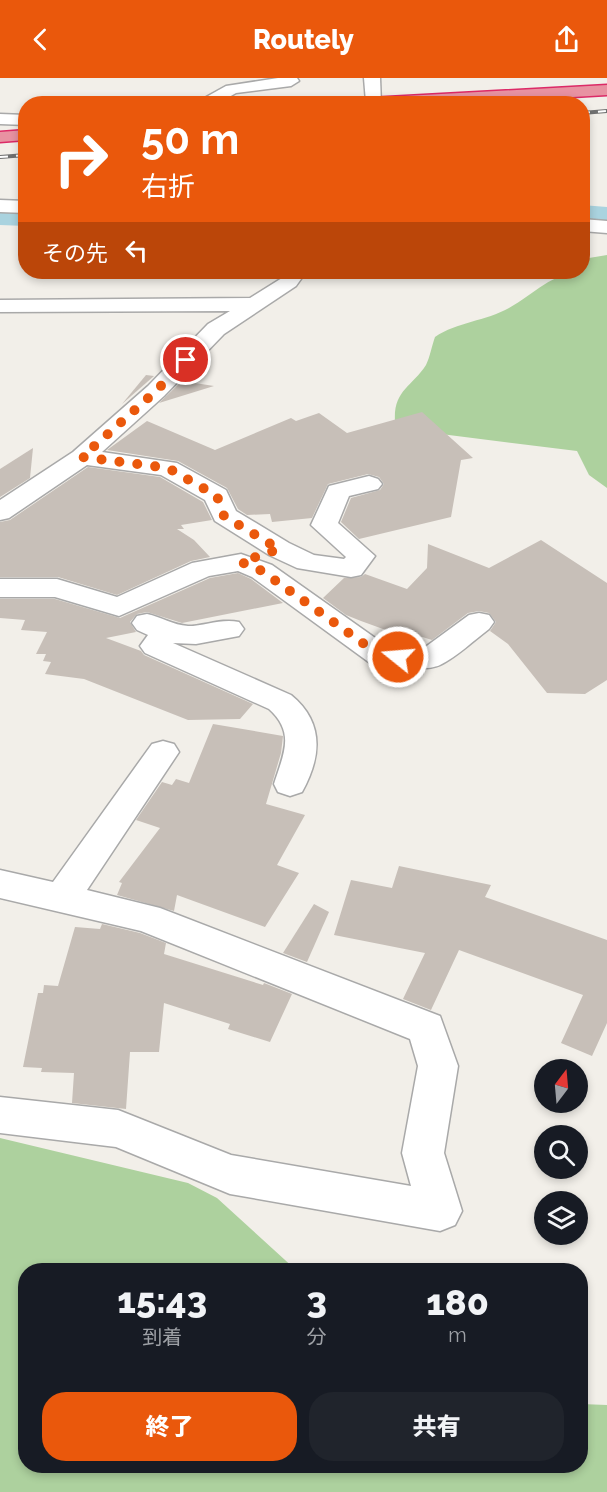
<!DOCTYPE html>
<html lang="ja">
<meta charset="utf-8">
<style>
:root{--surface:#171b24;--page:#20242c;--text:#f1f3f6;--muted:#9ea1a6;--accent:#ea580c}
body{margin:0;font-family:Raleway,"Noto Sans JP",sans-serif;background:var(--page);color:var(--text);height:100vh;display:flex;flex-direction:column;font-size:22px;white-space:nowrap}
*{box-sizing:border-box;margin:0}
p{font-size:20px;color:var(--muted)}
.icon{flex:none;width:33px;height:33px;fill:none;stroke:currentColor;stroke-width:2;stroke-linecap:round;stroke-linejoin:round}
.map{position:relative;flex:1;overflow:hidden}
.drawer{position:absolute;left:18px;top:1185px;width:570px;height:210px;display:flex;flex-direction:column;background:var(--surface);border-radius:24px;box-shadow:0 3px 9px #0003}
.drawer>*{flex:none}
.guide{position:absolute;left:18px;top:18px;width:572px;height:183px;border-radius:24px;box-shadow:0 3px 9px #0003;background:#ea580c;color:#fff;overflow:hidden}
.needle{width:39px;rotate:16deg}
.tools{position:absolute;left:534px;top:981px;display:grid;gap:12px}
.tools a{display:grid;place-items:center;width:54px;height:54px;border-radius:50%;background:var(--surface);box-shadow:0 3px 9px #0003;font-size:30px}
.pin{position:absolute;display:grid;place-items:center;width:51px;height:51px;color:#fff;margin:-26px;border:3px solid #fff;border-radius:50%;box-shadow:0 2px 6px #0007}
.me{position:absolute;width:66px;margin:-33px;rotate:287deg;stroke-linejoin:round;filter:drop-shadow(0 0 4px #0008)}
.turn{display:flex;align-items:center;gap:21px;height:126px;padding:0 24px;font-size:27px}
.turn .icon{width:78px;height:78px;stroke-width:2.5}
.turn b{display:block;font-size:42px;line-height:51px}
.then{display:flex;align-items:center;height:57px;padding:0 24px;background:#0003;gap:12px;font-size:22px}
.eta{display:flex;justify-content:space-evenly;align-items:center;height:102px;text-align:center}
.eta b{font-size:36px;font-weight:800;line-height:42px}
.cta{display:flex;gap:12px;margin-top:auto;padding:12px 24px}
.cta a{flex:1;height:69px;border-radius:24px;background:var(--accent);color:#fff;font-size:24px;font-weight:800;line-height:69px;text-align:center}
.cta a+a{background:var(--page);color:var(--text)}
header{display:flex;justify-content:space-between;align-items:center;height:78px;padding:0 24px;background:var(--accent);color:#fff;font-size:27px;font-weight:800}
.map>svg:first-child{display:block}
.forest{fill:#add19e}
.lines{fill:none;stroke-linecap:round;stroke-linejoin:round}
.river{fill:#aad3df;fill-rule:evenodd}
.building{fill:#c7bfb8}
.minor-casing{stroke:#a9a9a9;stroke-width:3}
.highway-casing{stroke:#dc2a67;stroke-width:3}
.minor{fill:#fff;fill-rule:evenodd}
.highway{fill:#e892a2;fill-rule:evenodd}
.rail-casing{stroke:#707070;stroke-width:4}
.rail{stroke:#fff;stroke-width:2;stroke-dasharray:8;stroke-linecap:butt}
.route{stroke:#ea580c;stroke-width:10;stroke-dasharray:0 18}
</style>
<header><svg class="icon" aria-label="back" viewBox="0 0 24 24"><path d="M15 5l-7 7 7 7"/></svg>Routely<svg class="icon" aria-label="share" viewBox="0 0 24 24"><path d="M12 15V3M7 8l5-5 5 5M5 13v7h14v-7"/></svg></header>
<div class="map">
<svg width="607" height="1414" viewBox="0 0 607 1414">
<rect width="100%" height="100%" fill="#f2efe9"/>
<!-- forest -->
<g class="forest">
<path d="M607 177V410L589 397 577 373 441 356 395 344C393 312 412 309 426 287 430 279 432 267 435 259 457 244 486 243 509 230 534 216 553 194 582 194L583 181Z"/>
<polygon points="0,1060 188,1105 217,1120 296,1192 26,1192 26,1388 580,1388 581,1326 607,1327 607,1414 0,1414"/>
</g>
<g class="lines">
<!-- river -->
<g class="river">
<polygon points="0,125 26,126 26,148 0,147"/>
<polygon points="582,127 607,129 607,151 582,149"/>
</g>
</g>
<!-- building -->
<g class="building">
<polygon points="146,297 154,298 122,326"/>
<polygon points="182,303 214,308 159,325"/>
<polygon points="422,334 473,380 461,382 451,439 359,461 341,444 351,420 380,412 384,406 379,399 368,396 328,406 312,440 272,444 270,436 247,437 238,431 227,410 178,383 107,372 147,343 215,372 291,340 296,343 319,335 347,355"/>
<polygon points="33,370 30,400 0,419 0,391"/>
<polygon points="88,389 160,399 203,424 212,442 181,447 184,451 177,451 194,462 210,479 191,483 117,517 58,499 0,499 0,444 10,442"/>
<polygon points="541,462 607,505 607,602 585,616 547,615 508,566 490,553 496,544 489,535 479,533 468,535 432,562 397,551 394,555 361,543 346,537 323,520 344,500 361,499 365,496 407,511 427,490 428,466 489,490"/>
<polygon points="238,495 251,501 283,525 182,545 147,534 137,536 130,544 136,554 106,560 141,573 144,577 253,626 240,641 188,642 84,601 45,596 51,584 43,583 46,576 36,576 47,554 21,552 25,542 0,540 0,521 55,521 120,540 210,500"/>
<polygon points="213,646 283,658 281,675 266,726 305,737 277,787 299,795 265,849 177,817 174,833 117,817 122,805 119,804 160,750 136,742 162,704 172,707 176,701 189,705"/>
<polygon points="399,788 491,807 485,819 607,862 607,945 592,978 561,965 583,917 459,872 431,932 403,921 425,875 334,857 351,802 392,810"/>
<polygon points="314,826 329,834 307,884 283,875"/>
<polygon points="102,846 140,855 166,865 164,876 263,907 264,905 292,916 270,964 228,951 230,946 164,925 159,974 130,974 126,1031 72,1025 74,995 41,994 42,990 23,989 38,915 43,915 44,907 58,908 75,849 100,851"/>
</g>
<g class="lines">
<defs>
<g id="minor">
<polygon points="278,0 297,0 299,3 291,8 236,15 217,26 200,26 199,23 226,8"/>
<polygon points="364,0 380,0 381,26 366,24"/>
<polygon points="0,36 26,37 26,47 0,46"/>
<polygon points="0,122 26,123 26,135 0,134"/>
<polygon points="582,141 607,143 607,155 582,153"/>
<polygon points="286,194 306,194 296,208 224,256 164,318 102,374 177,385 226,412 236,433 289,465 314,477 344,481 346,479 311,447 329,408 369,398 378,401 382,406 378,411 349,418 338,445 375,478 361,497 351,499 297,490 269,477 215,443 205,422 161,397 87,387 9,440 0,442 0,422 73,374 148,308 208,246 230,233 0,234 0,222 250,220 282,200"/>
<path d="M241 476 272 487 388 569 424 570 469 537 479 535 489 537 494 544 489 551C474 562 457 579 440 587 426 594 386 589 370 585L252 499 238 493 209 498 119 538 55 519H0V501H57L117 519 192 485Z"/>
<path d="M147 536C161 539 173 547 188 548 205 548 222 540 239 544L244 551 239 558 196 566 173 565 291 617C324 644 322 678 302 714L290 718 278 714 274 706C283 677 296 655 269 631L145 575 140 568 148 557 137 552 132 545 137 538Z"/>
<polygon points="163,663 174,666 179,674 87,812 160,830 440,938 458,988 444,1075 462,1133 455,1147 440,1153 230,1116 116,1069 0,1055 0,1019 118,1032 231,1077 411,1108 402,1075 418,988 410,961 141,853 0,820 0,792 53,804 152,666"/>
</g>
<g id="highway">
<polygon points="607,7 607,17 450,26 342,26 350,21"/>
<polygon points="26,52 26,62 0,64 0,54"/>
</g>
</defs>
<!-- minor casing -->
<use href="#minor" class="minor-casing"/>
<!-- highway casing -->
<use href="#highway" class="highway-casing"/>
<!-- minor -->
<use href="#minor" class="minor"/>
<!-- highway -->
<use href="#highway" class="highway"/>
<defs>
<g id="rail">
<polyline points="582,35 607,33"/>
<polyline points="0,79 26,77"/>
</g>
</defs>
<!-- rail casing -->
<use href="#rail" class="rail-casing"/>
<!-- rail -->
<use href="#rail" class="rail"/>
</g>
<g class="lines">
<!-- route -->
<polyline class="route" points="186,282 156,313 82,379 168,390 217,418 224,438 279,471 241,484 262,493 381,578 398,579"/>
</g>
</svg>
<div class="tools">
<a><svg class="needle" viewBox="-14 -14 28 28"><path d="M0-13l5 13h-10z" fill="#e53935"/><path d="M0 13l5-13h-10z" fill="#9ea1a6"/></svg></a>
<a><svg class="icon" aria-label="search" viewBox="0 0 24 24"><circle cx="10" cy="10" r="6"/><path d="M15 15l6 6"/></svg></a>
<a><svg class="icon" aria-label="layers" viewBox="0 0 24 24"><path d="M12 4l9 5-9 5-9-5zM3 14l9 5 9-5"/></svg></a>
</div>
<div class="pin" style="left:186px;top:282px;background:#d93025"><svg class="icon" aria-label="arrive" viewBox="0 0 24 24"><path d="M6 21V4h12l-3 4 3 4H6"/></svg></div>
<svg class="me" style="left:398px;top:579px" viewBox="-20 -20 40 40"><circle r="17" fill="#ea580c" stroke="#fff" stroke-width="3"/><path d="M0-11L8 9 0 5-8 9z" fill="#fff"/></svg>
<div class="guide">
<div class="turn"><svg class="icon" aria-label="right" viewBox="0 0 24 24"><path d="M7 20v-9h11M14 6l5 5-5 5"/></svg><div><b>50 m</b>右折</div></div>
<div class="then">その先<svg class="icon" aria-label="left" viewBox="0 0 24 24"><path d="M17 20v-9H6M10 6l-5 5 5 5"/></svg></div>
</div>
<section class="drawer">
<div class="eta">
<div><b>15:43</b><p>到着</p></div>
<div><b>3</b><p>分</p></div>
<div><b>180</b><p>m</p></div>
</div>
<div class="cta"><a>終了</a><a>共有</a></div>
</section>
</div>
